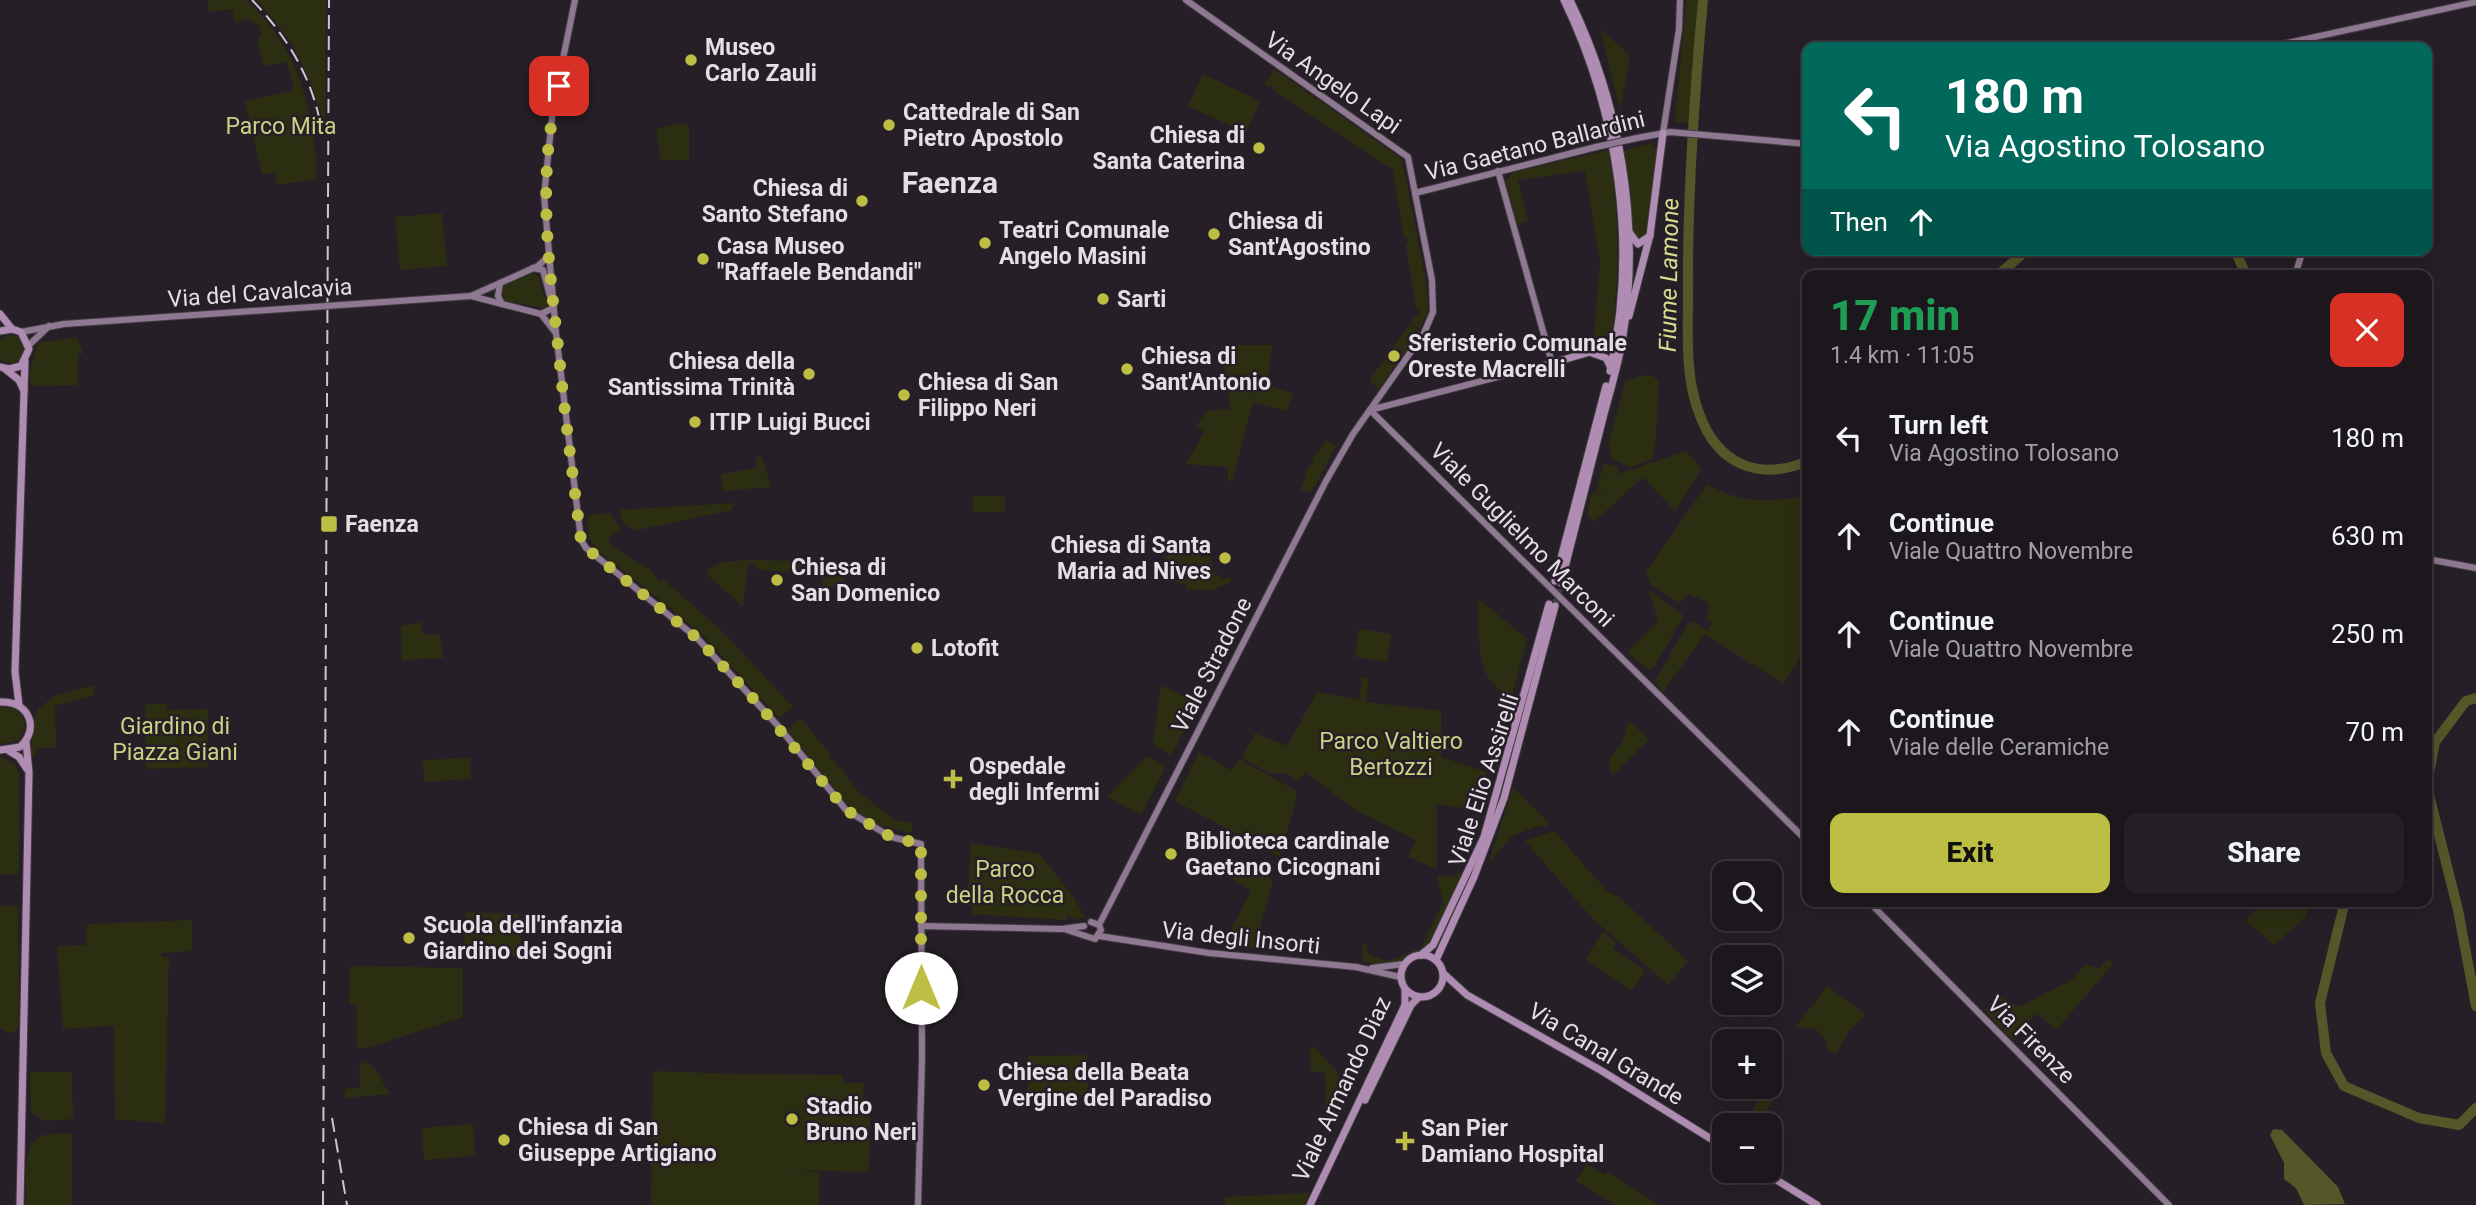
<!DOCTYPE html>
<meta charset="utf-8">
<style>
:root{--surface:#1c171d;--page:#252026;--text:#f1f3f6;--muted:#a09fa4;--line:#3a363b;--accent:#bcbf44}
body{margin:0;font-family:Roboto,sans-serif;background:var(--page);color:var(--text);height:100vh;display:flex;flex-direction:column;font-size:26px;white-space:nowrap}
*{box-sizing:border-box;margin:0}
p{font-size:23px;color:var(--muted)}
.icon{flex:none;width:38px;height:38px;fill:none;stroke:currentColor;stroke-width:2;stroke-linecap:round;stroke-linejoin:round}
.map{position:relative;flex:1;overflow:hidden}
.details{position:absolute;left:1802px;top:270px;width:630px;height:637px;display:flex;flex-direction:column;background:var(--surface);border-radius:14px;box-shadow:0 4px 18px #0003,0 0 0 2px var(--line)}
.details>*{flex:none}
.guide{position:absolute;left:1802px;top:42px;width:630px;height:214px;border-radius:14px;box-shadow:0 4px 18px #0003,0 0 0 2px var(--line);background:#00695c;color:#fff;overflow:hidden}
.controls{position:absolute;left:1712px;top:861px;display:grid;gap:14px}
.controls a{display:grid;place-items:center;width:70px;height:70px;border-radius:14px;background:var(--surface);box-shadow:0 4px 18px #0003,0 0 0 2px var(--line);font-size:35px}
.pin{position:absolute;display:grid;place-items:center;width:60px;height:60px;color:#fff;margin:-30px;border-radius:14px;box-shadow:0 4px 10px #0006}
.me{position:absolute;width:77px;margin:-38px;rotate:0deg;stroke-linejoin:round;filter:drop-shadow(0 0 5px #0008)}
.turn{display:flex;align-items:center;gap:24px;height:147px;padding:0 28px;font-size:32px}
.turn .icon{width:91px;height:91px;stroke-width:2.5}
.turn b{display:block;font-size:49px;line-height:60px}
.then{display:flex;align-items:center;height:66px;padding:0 28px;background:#0003;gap:14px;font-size:26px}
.round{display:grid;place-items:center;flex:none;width:74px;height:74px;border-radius:14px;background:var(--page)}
.headline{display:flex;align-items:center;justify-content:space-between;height:119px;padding:0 28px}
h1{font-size:42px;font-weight:800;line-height:52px;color:#1e9e55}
.button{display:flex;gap:14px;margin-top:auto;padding:14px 28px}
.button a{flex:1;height:80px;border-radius:14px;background:var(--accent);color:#111;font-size:28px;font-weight:800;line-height:80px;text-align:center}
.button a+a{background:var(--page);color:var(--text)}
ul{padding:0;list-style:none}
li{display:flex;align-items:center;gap:21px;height:98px;padding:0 28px}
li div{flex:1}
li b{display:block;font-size:26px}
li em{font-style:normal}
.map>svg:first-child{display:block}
.green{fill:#2c2e12}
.water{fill:#555729}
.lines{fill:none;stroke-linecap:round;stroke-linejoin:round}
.river{stroke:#555729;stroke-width:10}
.primary-tunnel{stroke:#423c44;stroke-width:7;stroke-dasharray:7 3.5;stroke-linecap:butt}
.secondary-casing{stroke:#423c43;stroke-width:8}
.primary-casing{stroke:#423c43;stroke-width:9}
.secondary{stroke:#8f7891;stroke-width:6}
.primary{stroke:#af8cb2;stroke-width:7}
.rail{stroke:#ccc6cd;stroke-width:2;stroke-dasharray:14 7;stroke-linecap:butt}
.secondary-bridge-casing{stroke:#423c43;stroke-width:8;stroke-linecap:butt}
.secondary-bridge{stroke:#8f7891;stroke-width:6}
.route{stroke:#bcbf44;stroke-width:12;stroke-dasharray:0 21.6}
.poi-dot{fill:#bcbf44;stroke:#261f27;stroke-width:2.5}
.labels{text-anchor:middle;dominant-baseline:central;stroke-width:5;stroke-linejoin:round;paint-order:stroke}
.poi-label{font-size:23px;font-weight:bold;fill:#e4dfe5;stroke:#261f27;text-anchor:start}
.street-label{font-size:23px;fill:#e4dfe5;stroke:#261f27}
.park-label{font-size:23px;fill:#ccd084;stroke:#261f27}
.water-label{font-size:24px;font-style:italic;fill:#d7db8f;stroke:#261f27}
.district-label{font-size:30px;font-weight:bold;fill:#e4dfe5;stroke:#261f27}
</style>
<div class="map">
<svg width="2476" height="1205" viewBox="0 0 2476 1205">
<rect width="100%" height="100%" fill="#261f27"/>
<!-- green -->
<g class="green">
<path d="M208 0H246C298 46 315 112 317 179L277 185 274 172 262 175 245 101 294 90 287 62 264 66 257 41 261 33 259 25 247 19 235 23 232 9 209 12Z"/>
<path d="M256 0H326L325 131C314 80 293 37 256 0Z"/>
<polygon points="1686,0 1698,0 1691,123 1675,122"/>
<polygon points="1600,29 1630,55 1620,110"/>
<polygon points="1274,69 1402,159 1426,281 1428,311 1420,329 1410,322 1420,311 1416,307 1406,245 1409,240 1404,236 1393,174 1394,168 1388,167 1274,91 1273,87 1264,85"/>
<polygon points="1203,74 1260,101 1246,133 1188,106"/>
<polygon points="678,123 689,126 689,160 661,160 656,129"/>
<polygon points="1651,143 1658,151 1645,237 1639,241 1633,237 1623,151"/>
<path d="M1609 150C1617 202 1620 252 1615 304 1614 314 1615 327 1611 337 1608 344 1600 346 1593 346L1600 261 1585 171 1518 180 1528 222 1517 224 1506 181 1514 172Z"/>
<polygon points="442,213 447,266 400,270 395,217"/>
<polygon points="534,273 540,277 542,290 548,303 545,308 505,301 501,292 504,285"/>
<polygon points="1410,324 1420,331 1379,389 1369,381"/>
<circle cx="11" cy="349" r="14"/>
<polygon points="77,337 83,354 78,354 78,385 31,386 29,375 38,343"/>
<path d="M1221 345H1272L1267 385 1293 394 1286 411 1253 402 1232 481H1228V467L1185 464 1204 433 1197 425 1206 411 1230 409C1229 386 1222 367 1221 345Z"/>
<polygon points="1642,375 1653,376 1659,382 1655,449 1652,459 1631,467 1613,460 1608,446 1625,382"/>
<polygon points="1326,440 1336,446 1315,486 1308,492 1301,490 1309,466 1313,464 1312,460"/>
<polygon points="1686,451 1701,469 1675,511 1643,477 1594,522 1587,514 1592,492 1612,497 1596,492 1604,463 1619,467 1614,490 1618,474"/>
<polygon points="756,457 762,457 771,487 723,491 721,474 757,468"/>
<path d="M1707 484C1744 505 1766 501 1808 496V645L1783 684 1705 634 1663 692 1655 681 1688 623 1694 622 1707 630 1712 623 1706 619 1710 608 1707 602 1688 594 1680 603 1651 585 1646 572Z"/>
<rect x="973" y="496" width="32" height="16"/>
<path d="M735 503 731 510 638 530C626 527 620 522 620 510Z"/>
<polygon points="609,513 622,530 608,538 611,546 651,570 659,581 664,580 722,631 722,635 726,635 793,707 779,718 702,634 599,551 589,538 588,515"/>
<polygon points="1190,547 1195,556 1199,554 1202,558 1209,554 1215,576 1218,574 1222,580 1228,577 1233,581 1213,590 1186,589 1187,583 1176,583 1179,569 1169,566 1164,557"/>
<polygon points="746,560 843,562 843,587 823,586 823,571 809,570 808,574 756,569 756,564 748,563 743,607 707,574 710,568 723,562"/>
<polygon points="1649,590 1682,614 1683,618 1653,668 1649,670 1627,652 1658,621"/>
<path d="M1478 598 1527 639 1512 696C1472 683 1480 631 1478 598Z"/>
<polygon points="421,622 423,634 440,635 443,658 402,660 401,626"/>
<polygon points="1359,629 1391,634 1387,662 1355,657"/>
<polygon points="1362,677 1369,678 1366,702 1441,711 1441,757 1487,772 1476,810 1437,804 1437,869 1408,857 1416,840 1355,810 1306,772 1298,781 1288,774 1269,773 1242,758 1255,733 1287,746 1317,692 1359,700"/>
<polygon points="94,685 94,695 55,706 56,748 35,748 35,757 30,757 34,717 39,708 55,696"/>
<polygon points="1161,685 1198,704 1171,755 1153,745"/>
<polygon points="145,704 167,704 167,710 208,709 208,767 146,769"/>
<polygon points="11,707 22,715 25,728 18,741 0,744 0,708"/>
<polygon points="801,718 830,754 829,759 834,760 859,793 891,816 892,820 913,823 912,831 909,833 873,823 846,803 787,730"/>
<polygon points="1629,721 1649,739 1615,774 1610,772 1609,759 1622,743"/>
<polygon points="1199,752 1231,770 1239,759 1295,790 1297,797 1280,857 1175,801"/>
<polygon points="1147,756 1166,766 1141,815 1107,796"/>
<polygon points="0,757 15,764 19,773 19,874 0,875"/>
<polygon points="470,758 471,779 424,782 423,760"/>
<polygon points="1513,788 1550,823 1543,828 1540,825 1512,836 1488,864"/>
<polygon points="1554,831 1607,891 1619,897 1688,961 1668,985 1592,918 1525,841"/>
<polygon points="971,843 1040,854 1072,895 1085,917 1074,920 1075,917 1067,916 1066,920 972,914 973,906 967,905"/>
<polygon points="1238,862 1273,880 1254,949 1226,941 1251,890 1230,878"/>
<path d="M1467 868 1430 946 1394 965 1363 962 1362 944 1365 945 1368 940 1366 951C1389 968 1396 958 1421 948L1443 903 1437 876 1453 877Z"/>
<polygon points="2262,901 2310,901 2306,917 2274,945 2246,921"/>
<polygon points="0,906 18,906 19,1025 12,1034 0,1028"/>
<polygon points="465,912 519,914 522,956 464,955"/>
<polygon points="192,920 192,951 161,953 162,957 169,957 165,1123 115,1119 114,1026 124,1025 63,1029 57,946 86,945 87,924"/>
<polygon points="1603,931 1616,943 1613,949 1645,971 1631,991 1585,959"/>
<polygon points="2107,959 2114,963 2056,1030 2037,1013 2012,1040 1987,1013 1986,1009 1998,994 2016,1006 2021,1006 2073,979 2086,964 2100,969"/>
<polygon points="350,966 463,968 463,1017 367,1048 357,1048 357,1005 349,1004"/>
<polygon points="1827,986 1866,1015 1848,1032 1837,1054 1828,1051 1826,1040 1816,1029 1795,1028"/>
<polygon points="1313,1046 1338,1073 1338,1095 1347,1101 1339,1119 1326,1120 1325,1073 1311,1071 1310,1048"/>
<polygon points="1087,1055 1088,1095 1028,1095 1028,1056"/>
<polygon points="365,1061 375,1069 390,1094 345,1098 345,1089 360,1088 359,1067"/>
<polygon points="653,1071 741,1074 741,1079 742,1074 843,1075 843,1083 864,1083 863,1100 870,1101 869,1172 783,1170 819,1172 819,1205 651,1205"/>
<polygon points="30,1072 72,1072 73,1119 45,1121 31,1112"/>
<polygon points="1767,1087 1778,1092 1757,1125 1743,1125"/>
<polygon points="473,1124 475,1156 424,1160 422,1128"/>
<path d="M72 1134V1205H26C27 1187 21 1147 39 1137 48 1132 63 1134 72 1134Z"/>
<polygon points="1587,1164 1605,1175 1608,1172 1659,1205 1616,1205 1576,1181"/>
<polygon points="1310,1193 1304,1205 1225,1205 1225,1197"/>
</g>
<!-- water -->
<polygon class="water" points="2273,1129 2282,1130 2338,1187 2345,1204 2304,1205 2296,1188 2284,1179 2284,1163 2270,1135"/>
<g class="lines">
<!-- river -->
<g class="river">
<path d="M1703 0C1694 98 1687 198 1688 297 1688 336 1685 376 1699 413 1717 464 1758 482 1808 461"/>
<polyline points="2235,250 2246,275"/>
<polyline points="1998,275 2027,250"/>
<polyline points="2427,783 2435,742 2466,701 2476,698"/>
<polyline points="2427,787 2458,910 2476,1006"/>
<polyline points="2345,901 2320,1003 2326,1053 2344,1086 2419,1118 2459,1125 2476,1108"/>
</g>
<!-- primary-tunnel -->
<polyline class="primary-tunnel" points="1555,606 1561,583"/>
<defs>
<g id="secondary">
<polyline points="575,0 553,108 544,196 556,333 581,540 586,548 697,638 779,727 846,810 891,837 921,844 922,1059 918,1205"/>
<polyline points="2269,47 2476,2"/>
<polyline points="1663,133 1679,29 1680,0"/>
<polyline points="1637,138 1670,132 1808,144"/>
<polyline points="1415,193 1596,147"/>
<polyline points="533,268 543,270 550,296"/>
<polyline points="2295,275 2303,250"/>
<polyline points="500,283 498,296 502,304"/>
<polyline points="471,296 538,266 549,256"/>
<polyline points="471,296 541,314 553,308"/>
<polyline points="541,314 555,332"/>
<polyline points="21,332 64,324"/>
<polyline points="29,345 49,326"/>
<polyline points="1370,410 1808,842"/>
<polyline points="1370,410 1552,363 1498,171"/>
<polyline points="2427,559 2476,568"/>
<polyline points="1868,901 2169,1205"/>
<polyline points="1099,925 1326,481 1353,434 1424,333 1433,312 1432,280 1408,157 1186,0"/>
<polyline points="921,926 1062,929 1084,926"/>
<polyline points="1067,930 1095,939 1101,930 1099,925 1091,922"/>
<polyline points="1099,936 1209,953 1356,967 1400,977"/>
<polyline points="1372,968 1404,964"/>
</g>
<g id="primary">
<path d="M1564 0C1619 114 1638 247 1610 371"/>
<polyline points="1629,232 1638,244 1650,236"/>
<polyline points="0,314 12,329"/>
<polyline points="1629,316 1650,235 1663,133"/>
<polyline points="0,331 12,329 21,332 29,349 21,366 9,369 0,367"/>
<polyline points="1592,353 1606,358 1611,368"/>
<polyline points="1552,363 1604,348 1613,338"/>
<polyline points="5,369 19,380 24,391"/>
<polyline points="1555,581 1606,386"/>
<path d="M1561 583C1575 528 1589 473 1603 418 1610 391 1619 363 1623 336 1641 222 1620 103 1570 0"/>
<path d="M0 702C28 700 41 728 20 747L0 750"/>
<polyline points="19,705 15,672 25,361"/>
<polyline points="9,751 19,757 27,769"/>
<circle cx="1422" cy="976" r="21"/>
<polyline points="1421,955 1433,945 1484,837 1549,604"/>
<polyline points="1436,960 1474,877 1504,798 1555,606"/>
<polyline points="1443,973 1467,995 1602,1071 1724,1147"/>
<polyline points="1365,1100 1411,1005 1419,997"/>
<polyline points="1762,1171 1817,1205"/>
<polyline points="20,1205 29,772 26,742"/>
<polyline points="1310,1205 1405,1005 1405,989"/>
</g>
</defs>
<!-- secondary casing -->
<use href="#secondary" class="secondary-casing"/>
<!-- primary casing -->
<use href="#primary" class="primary-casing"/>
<!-- secondary -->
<use href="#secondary" class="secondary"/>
<!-- primary -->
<use href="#primary" class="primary"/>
<!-- rail -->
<g class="rail">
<path d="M252 0C288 37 315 82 322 134"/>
<polyline points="332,1118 347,1205"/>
<polyline points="323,1205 329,0"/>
</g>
<defs>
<g id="secondary-bridge">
<polyline points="1596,147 1637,138"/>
<polyline points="64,324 471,296"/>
</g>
</defs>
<!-- secondary-bridge casing -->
<use href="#secondary-bridge" class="secondary-bridge-casing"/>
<!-- secondary-bridge -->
<use href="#secondary-bridge" class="secondary-bridge"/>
</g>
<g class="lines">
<!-- route -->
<path class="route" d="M559 86C536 176 549 264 559 355 565 417 573 478 581 540L586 548 697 638 760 706 846 810 891 837 921 844V988"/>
</g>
<!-- markers -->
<g class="poi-dot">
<circle cx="691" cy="60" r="7"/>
<circle cx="889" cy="125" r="7"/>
<circle cx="1259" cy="148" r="7"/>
<circle cx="862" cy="201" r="7"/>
<circle cx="1214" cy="234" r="7"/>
<circle cx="985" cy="243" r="7"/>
<circle cx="703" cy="259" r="7"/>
<circle cx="1103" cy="299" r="7"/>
<circle cx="1394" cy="356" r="7"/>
<circle cx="1127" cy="369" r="7"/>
<circle cx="809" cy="374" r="7"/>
<circle cx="904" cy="395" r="7"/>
<circle cx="695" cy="422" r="7"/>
<rect x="320" y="515" width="18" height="18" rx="3.5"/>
<circle cx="1225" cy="558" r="7"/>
<circle cx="777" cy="580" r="7"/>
<circle cx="917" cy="648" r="7"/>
<path d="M949.5 768.5h7v7h7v7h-7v7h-7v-7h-7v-7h7z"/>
<circle cx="1171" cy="854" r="7"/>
<circle cx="409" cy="938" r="7"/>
<circle cx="984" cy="1085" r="7"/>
<circle cx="792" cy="1119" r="7"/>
<circle cx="504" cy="1140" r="7"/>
<path d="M1401.5 1130.5h7v7h7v7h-7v7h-7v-7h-7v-7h7z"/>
</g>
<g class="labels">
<!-- poi labels -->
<g class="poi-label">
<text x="705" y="47">Museo<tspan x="705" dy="26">Carlo Zauli</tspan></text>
<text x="903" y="112">Cattedrale di San<tspan x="903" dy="26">Pietro Apostolo</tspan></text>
<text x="1245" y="135" text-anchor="end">Chiesa di<tspan x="1245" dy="26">Santa Caterina</tspan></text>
<text x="848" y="188" text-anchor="end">Chiesa di<tspan x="848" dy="26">Santo Stefano</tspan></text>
<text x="1228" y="221">Chiesa di<tspan x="1228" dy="26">Sant'Agostino</tspan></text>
<text x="999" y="230">Teatri Comunale<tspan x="999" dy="26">Angelo Masini</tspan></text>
<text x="717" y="246">Casa Museo<tspan x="717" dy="26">"Raffaele Bendandi"</tspan></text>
<text x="1117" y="299">Sarti</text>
<text x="1408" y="343">Sferisterio Comunale<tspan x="1408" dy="26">Oreste Macrelli</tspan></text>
<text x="1141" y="356">Chiesa di<tspan x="1141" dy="26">Sant'Antonio</tspan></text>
<text x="795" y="361" text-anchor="end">Chiesa della<tspan x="795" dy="26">Santissima Trinità</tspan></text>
<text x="918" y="382">Chiesa di San<tspan x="918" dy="26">Filippo Neri</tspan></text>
<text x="709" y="422">ITIP Luigi Bucci</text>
<text x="345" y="524">Faenza</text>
<text x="1211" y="545" text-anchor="end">Chiesa di Santa<tspan x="1211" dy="26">Maria ad Nives</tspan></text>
<text x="791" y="567">Chiesa di<tspan x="791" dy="26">San Domenico</tspan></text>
<text x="931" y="648">Lotofit</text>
<text x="969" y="766">Ospedale<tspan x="969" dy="26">degli Infermi</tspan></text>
<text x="1185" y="841">Biblioteca cardinale<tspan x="1185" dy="26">Gaetano Cicognani</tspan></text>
<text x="423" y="925">Scuola dell'infanzia<tspan x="423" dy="26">Giardino dei Sogni</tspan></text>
<text x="998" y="1072">Chiesa della Beata<tspan x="998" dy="26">Vergine del Paradiso</tspan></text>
<text x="806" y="1106">Stadio<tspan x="806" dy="26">Bruno Neri</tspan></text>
<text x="518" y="1127">Chiesa di San<tspan x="518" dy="26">Giuseppe Artigiano</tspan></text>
<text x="1421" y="1128">San Pier<tspan x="1421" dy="26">Damiano Hospital</tspan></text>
</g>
<!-- street labels -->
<g class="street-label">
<text transform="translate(1333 83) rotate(35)">Via Angelo Lapi</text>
<text transform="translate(1535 146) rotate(-14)">Via Gaetano Ballardini</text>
<text transform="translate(260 293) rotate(-4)">Via del Cavalcavia</text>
<text transform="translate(1522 535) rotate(45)">Viale Guglielmo Marconi</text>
<text transform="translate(1212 665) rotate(-63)">Viale Stradone</text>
<text transform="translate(1484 780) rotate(-72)">Viale Elio Assirelli</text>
<text transform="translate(1241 938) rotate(6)">Via degli Insorti</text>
<text transform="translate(2031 1040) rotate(45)">Via Firenze</text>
<text transform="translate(1606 1054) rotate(31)">Via Canal Grande</text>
<text transform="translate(1342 1089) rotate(-65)">Viale Armando Diaz</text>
</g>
<!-- park labels -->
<g class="park-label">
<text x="281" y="126">Parco Mita</text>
<text x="175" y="726">Giardino di<tspan x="175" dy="26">Piazza Giani</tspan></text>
<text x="1391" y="741">Parco Valtiero<tspan x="1391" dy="26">Bertozzi</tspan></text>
<text x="1005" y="869">Parco<tspan x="1005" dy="26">della Rocca</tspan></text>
</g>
<!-- water labels -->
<g class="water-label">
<text transform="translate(1669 275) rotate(-89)">Fiume Lamone</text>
</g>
<!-- district labels -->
<g class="district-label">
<text x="950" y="182">Faenza</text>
</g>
</g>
</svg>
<div class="controls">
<a><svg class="icon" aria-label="search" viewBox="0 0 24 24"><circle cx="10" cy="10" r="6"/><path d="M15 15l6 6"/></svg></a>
<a><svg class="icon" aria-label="layers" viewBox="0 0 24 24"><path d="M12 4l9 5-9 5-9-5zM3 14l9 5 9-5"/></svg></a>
<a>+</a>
<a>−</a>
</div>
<div class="pin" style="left:559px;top:86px;background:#d93025"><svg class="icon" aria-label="arrive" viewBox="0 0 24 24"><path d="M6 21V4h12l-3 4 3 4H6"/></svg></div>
<svg class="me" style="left:921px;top:988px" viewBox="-20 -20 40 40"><circle r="19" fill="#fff"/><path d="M0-13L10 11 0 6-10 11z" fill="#bcbf44"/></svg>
<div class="guide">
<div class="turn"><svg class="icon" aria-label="left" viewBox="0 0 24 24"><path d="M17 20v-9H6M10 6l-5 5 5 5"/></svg><div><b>180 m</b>Via Agostino Tolosano</div></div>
<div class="then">Then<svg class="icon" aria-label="ahead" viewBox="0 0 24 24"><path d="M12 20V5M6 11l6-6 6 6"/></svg></div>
</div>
<section class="details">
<div class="headline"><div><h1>17 min</h1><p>1.4 km · 11:05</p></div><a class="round" style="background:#d93025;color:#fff"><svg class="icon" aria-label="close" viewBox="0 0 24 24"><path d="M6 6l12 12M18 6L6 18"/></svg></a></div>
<ul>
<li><svg class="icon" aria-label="left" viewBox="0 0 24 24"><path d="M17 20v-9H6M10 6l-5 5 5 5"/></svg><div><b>Turn left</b><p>Via Agostino Tolosano</p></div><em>180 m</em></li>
<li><svg class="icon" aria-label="ahead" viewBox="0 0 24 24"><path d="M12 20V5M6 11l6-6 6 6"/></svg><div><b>Continue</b><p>Viale Quattro Novembre</p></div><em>630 m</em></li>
<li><svg class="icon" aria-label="ahead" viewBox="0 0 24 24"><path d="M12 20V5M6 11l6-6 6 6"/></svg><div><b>Continue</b><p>Viale Quattro Novembre</p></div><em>250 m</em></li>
<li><svg class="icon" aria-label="ahead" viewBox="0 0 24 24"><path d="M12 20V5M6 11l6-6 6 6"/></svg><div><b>Continue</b><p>Viale delle Ceramiche</p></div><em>70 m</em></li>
</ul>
<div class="button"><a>Exit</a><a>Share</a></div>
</section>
</div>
